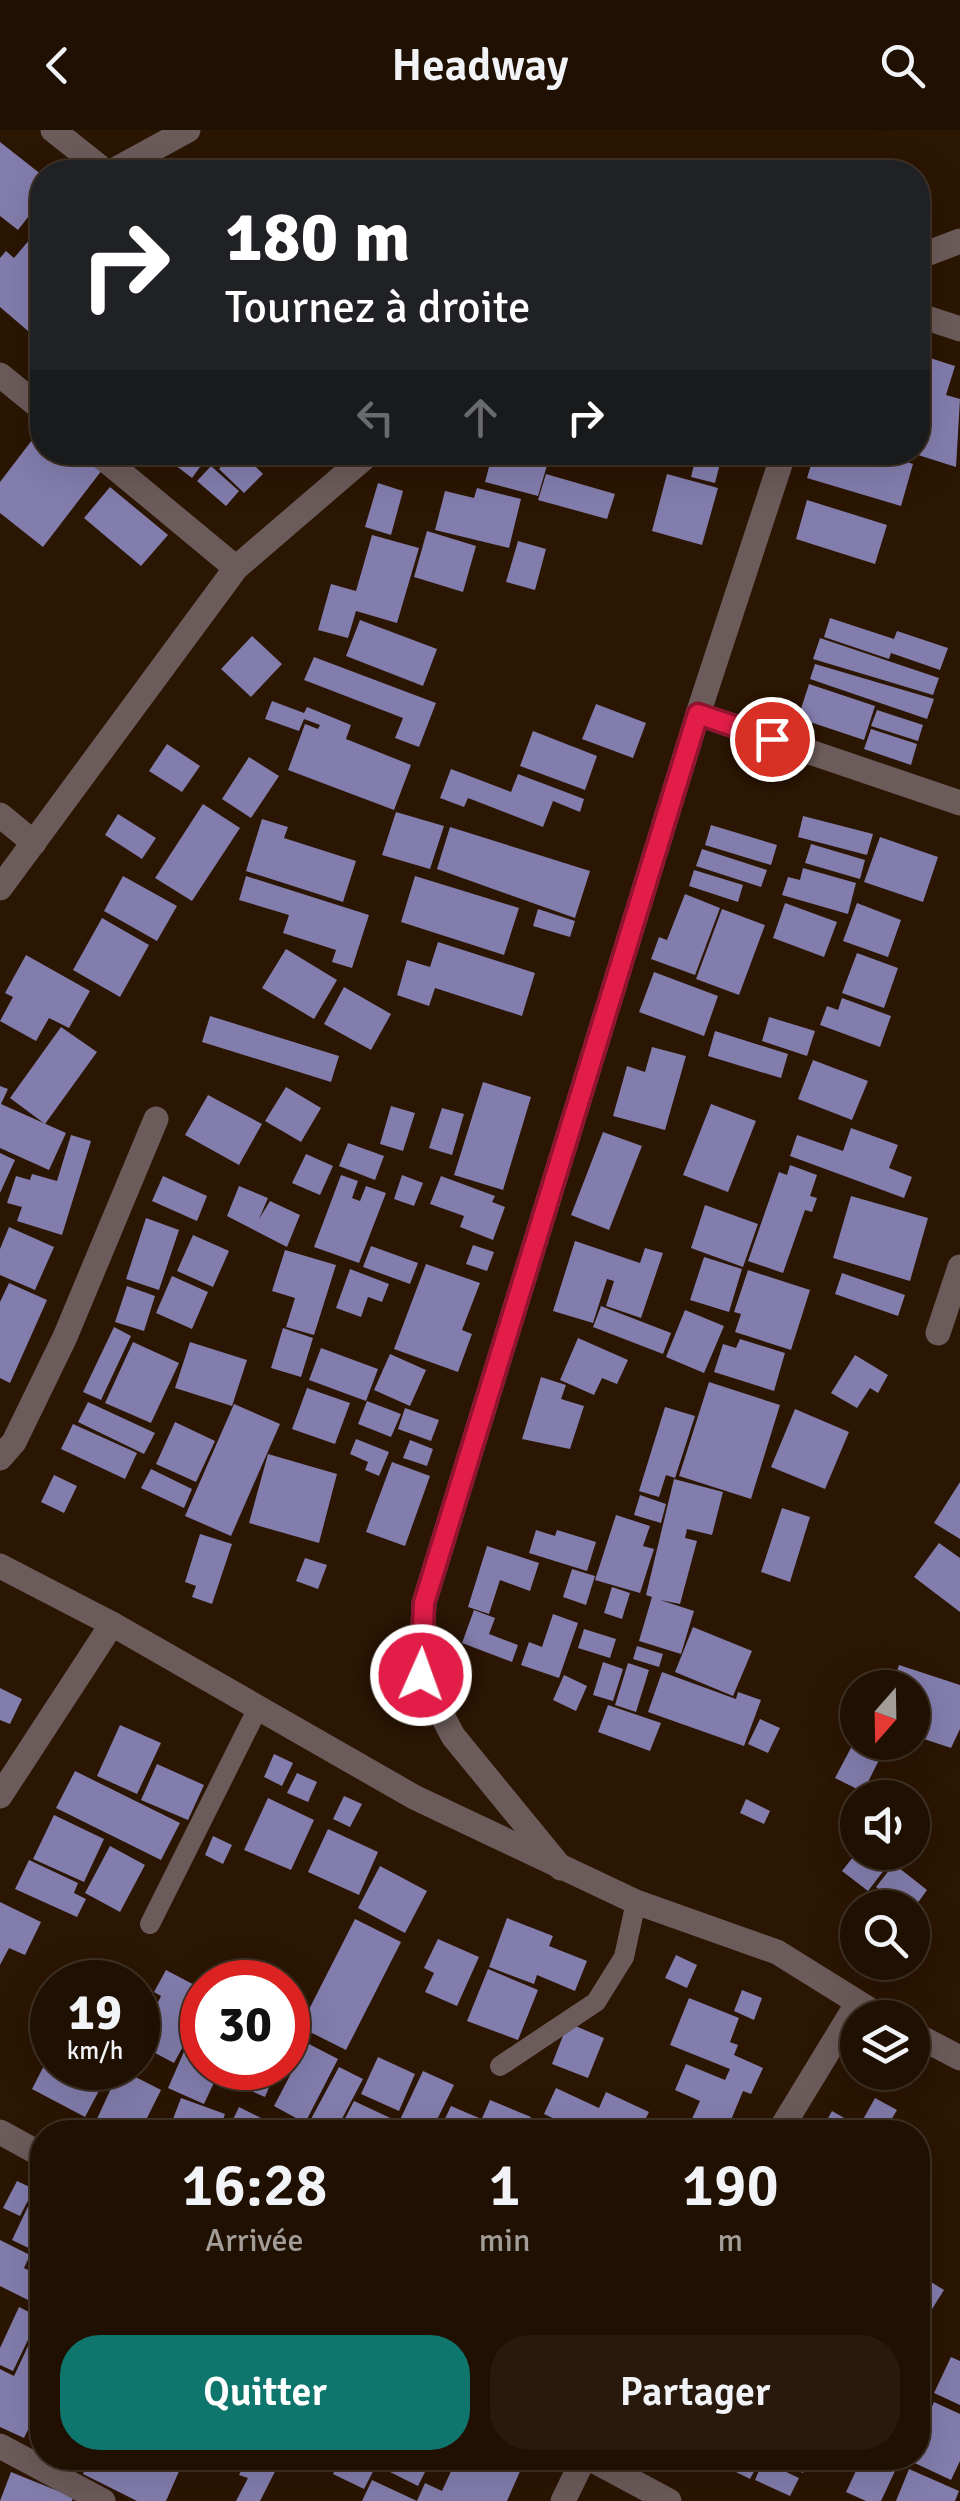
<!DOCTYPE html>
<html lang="fr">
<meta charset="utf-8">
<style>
:root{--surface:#201002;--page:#28190c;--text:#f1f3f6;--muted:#a29d99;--line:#3d3024;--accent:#0f766e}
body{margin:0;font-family:Signika,sans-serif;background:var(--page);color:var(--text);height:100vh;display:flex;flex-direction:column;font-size:38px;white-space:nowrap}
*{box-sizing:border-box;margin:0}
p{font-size:32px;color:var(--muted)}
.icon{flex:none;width:55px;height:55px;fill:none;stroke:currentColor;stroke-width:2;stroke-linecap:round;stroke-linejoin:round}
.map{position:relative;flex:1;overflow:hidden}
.side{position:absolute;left:30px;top:1990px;width:900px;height:350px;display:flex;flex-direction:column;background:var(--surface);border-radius:40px;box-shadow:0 10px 40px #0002,0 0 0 2px var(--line)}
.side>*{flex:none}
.banner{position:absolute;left:30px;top:30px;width:900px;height:305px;border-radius:40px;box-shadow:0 10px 40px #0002,0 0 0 2px var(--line);background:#202124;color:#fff;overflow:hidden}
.needle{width:65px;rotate:200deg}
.controls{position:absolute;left:840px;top:1540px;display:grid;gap:20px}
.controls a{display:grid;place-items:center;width:90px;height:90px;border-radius:50%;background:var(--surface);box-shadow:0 10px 40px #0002,0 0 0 2px var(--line);font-size:50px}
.speed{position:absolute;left:30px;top:1830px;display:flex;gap:20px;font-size:50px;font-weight:700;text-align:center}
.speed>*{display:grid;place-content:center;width:130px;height:130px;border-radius:50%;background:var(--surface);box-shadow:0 10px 40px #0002,0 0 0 2px var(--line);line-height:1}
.speed small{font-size:25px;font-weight:400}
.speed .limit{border:15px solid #d22;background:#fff;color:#111}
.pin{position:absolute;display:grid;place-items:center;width:85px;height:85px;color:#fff;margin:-42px;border:5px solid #fff;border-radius:50%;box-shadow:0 2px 10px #0007}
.me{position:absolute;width:110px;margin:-55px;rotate:2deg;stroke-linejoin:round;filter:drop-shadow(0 0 8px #0008)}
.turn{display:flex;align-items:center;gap:35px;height:210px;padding:0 30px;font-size:45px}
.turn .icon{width:130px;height:130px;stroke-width:2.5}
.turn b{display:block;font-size:70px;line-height:85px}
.lanes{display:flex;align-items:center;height:95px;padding:0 30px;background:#0003;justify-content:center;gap:50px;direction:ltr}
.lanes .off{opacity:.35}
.eta{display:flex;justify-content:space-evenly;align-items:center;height:170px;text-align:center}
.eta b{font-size:60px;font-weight:600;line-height:70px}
.button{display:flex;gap:20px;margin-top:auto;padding:20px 30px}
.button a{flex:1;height:115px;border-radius:40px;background:var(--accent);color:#fff;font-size:40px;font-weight:600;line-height:115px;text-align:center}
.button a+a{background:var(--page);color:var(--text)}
header{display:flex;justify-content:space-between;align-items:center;height:130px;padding:0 30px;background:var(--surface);font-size:45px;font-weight:600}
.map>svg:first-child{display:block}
.building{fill:#837dad}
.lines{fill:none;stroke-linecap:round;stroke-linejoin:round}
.lane{stroke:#6b5b5a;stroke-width:20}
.street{stroke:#6b5b5a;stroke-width:25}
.route-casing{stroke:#92132f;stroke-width:25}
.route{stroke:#e11d48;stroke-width:18}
</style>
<header><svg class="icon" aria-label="back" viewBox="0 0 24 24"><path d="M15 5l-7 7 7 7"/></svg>Headway<svg class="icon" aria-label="search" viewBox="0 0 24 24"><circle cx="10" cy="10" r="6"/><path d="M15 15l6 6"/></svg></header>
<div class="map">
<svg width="960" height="2371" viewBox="0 0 960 2371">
<rect width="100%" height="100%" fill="#2b1503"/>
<!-- building -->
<g class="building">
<polygon points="0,12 42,45 42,69 18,100 0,86"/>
<polygon points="36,102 42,107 42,213 0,177 0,128 6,121 14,128"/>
<polygon points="930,228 955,236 946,265 960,269 956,337 918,325 918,269"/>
<polygon points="42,297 42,322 79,322 102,340 43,417 0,383 0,352"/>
<polygon points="158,322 211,322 192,348"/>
<polygon points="234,322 241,322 263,344 244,363 219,339"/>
<polygon points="493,322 514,322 548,332 538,366 485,352"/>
<polygon points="697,322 723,322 715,353 691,347"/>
<polygon points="815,322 876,322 913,334 901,376 807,348"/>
<polygon points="211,336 239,361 226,376 197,351"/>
<polygon points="546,344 615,364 607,389 538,370"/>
<polygon points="667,344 718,358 702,415 652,401"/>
<polygon points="378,353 403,361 391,405 365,397"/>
<polygon points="110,357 168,405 141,436 84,388"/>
<polygon points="477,358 521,369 509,418 435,400 445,361 474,368"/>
<polygon points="807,370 887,395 875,434 796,409"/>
<polygon points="427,401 476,416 463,462 414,447"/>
<polygon points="372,405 419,418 397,493 356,481 348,508 318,500 331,454 356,461"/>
<polygon points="518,411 546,419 535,460 506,452"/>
<polygon points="830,488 894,509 897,501 948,518 940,540 891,523 889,529 824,507"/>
<polygon points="360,490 437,519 423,556 346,526"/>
<polygon points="252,506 282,534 251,567 221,539"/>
<polygon points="820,508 939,548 933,565 813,529"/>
<polygon points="314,527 436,573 419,617 395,608 403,588 304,550"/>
<polygon points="815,534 934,569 927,589 810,549"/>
<polygon points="809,554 875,576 864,610 798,588"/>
<polygon points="272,571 304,583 307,577 351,595 346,609 411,635 394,680 288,640 305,594 318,599 320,595 304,589 299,601 265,589"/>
<polygon points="596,574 646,593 633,628 582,609"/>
<polygon points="877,580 923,595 918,611 871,596"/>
<polygon points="871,599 917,614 911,635 864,619"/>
<polygon points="533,601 597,626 585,660 520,636"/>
<polygon points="167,614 200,636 182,662 149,641"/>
<polygon points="249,627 279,646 251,688 222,669"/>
<polygon points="451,639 511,662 518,644 584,669 580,682 553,671 543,697 468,668 464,677 440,668"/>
<polygon points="203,674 240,698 192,771 155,748"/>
<polygon points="396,682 444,696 430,739 382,725"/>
<polygon points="118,684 156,708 142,729 105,705"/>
<polygon points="803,686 873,704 867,725 798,707"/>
<polygon points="262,689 288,697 284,708 356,731 343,772 246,741"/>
<polygon points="711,695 777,715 771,735 705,715"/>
<polygon points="450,697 590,741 575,788 437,739"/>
<polygon points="880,707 938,727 923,772 864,752"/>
<polygon points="811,714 865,730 860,749 805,733"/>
<polygon points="702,719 767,740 761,757 696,736"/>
<polygon points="803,738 856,753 848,784 782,765 788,747 800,750"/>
<polygon points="694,740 743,755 738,772 689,756"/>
<polygon points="123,746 177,776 157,811 104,781"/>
<polygon points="246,746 369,785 352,838 332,832 336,820 283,803 289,785 239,770"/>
<polygon points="415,746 519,778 504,825 401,792"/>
<polygon points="685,764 720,778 695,845 651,829 659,807 667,810"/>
<polygon points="785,773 837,792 824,827 773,808"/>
<polygon points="857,773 901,790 888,827 843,811"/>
<polygon points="538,779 575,791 570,807 533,796"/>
<polygon points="722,779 765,795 739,865 696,849"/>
<polygon points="102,788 149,815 120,867 73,840"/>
<polygon points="438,812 535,843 522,886 435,858 429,876 397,865 407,830 430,837"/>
<polygon points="286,819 337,850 314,889 262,858"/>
<polygon points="857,823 898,838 884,878 842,863"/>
<polygon points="26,825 90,861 69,898 49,888 36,911 0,891 13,867 5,863"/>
<polygon points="654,842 718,866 704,906 639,882"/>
<polygon points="344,857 391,884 371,920 324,894"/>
<polygon points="842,868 891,886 880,917 820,895 827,876 838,880"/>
<polygon points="210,886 339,926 331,952 202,912"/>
<polygon points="769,887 815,901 807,926 762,911"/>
<polygon points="61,897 97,922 45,994 10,968"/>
<polygon points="715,901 788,924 781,948 708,926"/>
<polygon points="652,917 686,926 665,1000 613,986 627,936 645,942"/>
<polygon points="813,930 868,951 852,990 798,969"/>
<polygon points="483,952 531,967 503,1060 454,1045"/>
<polygon points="0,956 8,959 1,974 66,1003 49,1040 0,1018"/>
<polygon points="286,957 321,978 301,1012 265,991"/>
<polygon points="208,965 262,994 239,1035 185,1005"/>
<polygon points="711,974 756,991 728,1062 683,1045"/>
<polygon points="391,976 415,983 403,1021 380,1014"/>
<polygon points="442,978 464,984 452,1025 429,1018"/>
<polygon points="851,998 898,1015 889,1038 912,1047 904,1068 790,1026 797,1005 843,1021"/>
<polygon points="603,1002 642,1016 609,1100 571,1085"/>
<polygon points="71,1005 91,1011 62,1105 17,1091 22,1077 7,1073 16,1046 30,1050 32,1044 57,1051"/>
<polygon points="348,1013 384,1026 375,1050 339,1036"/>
<polygon points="0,1023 15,1030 0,1063"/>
<polygon points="306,1024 333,1036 320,1065 292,1053"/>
<polygon points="790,1035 817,1045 810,1066 817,1068 812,1082 805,1080 783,1143 748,1131 779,1042 787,1045"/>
<polygon points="341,1045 358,1051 352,1068 360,1071 366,1056 386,1063 359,1133 314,1117"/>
<polygon points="402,1045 423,1053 414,1076 394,1069"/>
<polygon points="163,1046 207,1066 197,1091 152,1071"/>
<polygon points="441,1046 495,1066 492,1072 505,1077 493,1110 460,1097 464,1086 430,1074"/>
<polygon points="239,1056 268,1068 259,1089 270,1071 300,1085 287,1117 227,1086"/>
<polygon points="851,1066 928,1088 910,1151 833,1128"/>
<polygon points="705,1075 758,1094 743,1137 691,1118"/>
<polygon points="146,1088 179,1100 159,1160 126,1149"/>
<polygon points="9,1097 54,1117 35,1160 0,1145 0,1119"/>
<polygon points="193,1105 229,1121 213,1157 177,1141"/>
<polygon points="575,1111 640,1133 645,1118 663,1123 641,1188 606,1176 614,1151 607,1149 593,1193 553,1181"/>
<polygon points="473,1115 494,1122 487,1141 466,1134"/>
<polygon points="371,1116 418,1133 410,1154 363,1137"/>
<polygon points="285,1120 336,1135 314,1205 286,1197 295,1168 272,1161"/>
<polygon points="704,1127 742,1139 729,1182 690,1170"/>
<polygon points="426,1134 480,1153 462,1200 472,1204 458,1242 394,1219"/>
<polygon points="350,1139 389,1154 382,1172 368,1167 361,1187 336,1178"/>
<polygon points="748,1140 810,1160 791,1220 735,1202 741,1184 734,1182"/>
<polygon points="842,1143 905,1165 898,1186 835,1164"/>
<polygon points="172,1146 208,1162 192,1199 156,1183"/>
<polygon points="9,1153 47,1170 10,1253 0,1248 0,1172"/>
<polygon points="127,1156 155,1166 144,1201 115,1192"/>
<polygon points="601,1176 671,1203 663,1224 593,1197"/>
<polygon points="685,1180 724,1196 704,1243 666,1227"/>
<polygon points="114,1197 131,1206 101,1270 83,1262"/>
<polygon points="283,1198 313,1208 301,1247 271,1238"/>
<polygon points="578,1208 628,1230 617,1254 602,1248 594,1265 560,1250"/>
<polygon points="740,1209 785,1223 774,1261 714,1242 723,1214 736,1218"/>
<polygon points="133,1212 179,1233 151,1293 105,1273"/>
<polygon points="190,1212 247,1230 232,1276 175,1258"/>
<polygon points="321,1218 378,1239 366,1271 309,1250"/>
<polygon points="390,1224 426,1240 410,1276 374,1260"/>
<polygon points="855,1225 888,1245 878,1263 870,1258 857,1278 831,1263"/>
<polygon points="541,1247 566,1255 561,1269 584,1276 570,1319 522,1309"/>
<polygon points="709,1252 780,1275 751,1369 679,1346"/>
<polygon points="307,1258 350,1273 335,1314 292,1299"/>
<polygon points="367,1271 401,1284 391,1307 358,1294"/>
<polygon points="88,1272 155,1303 144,1324 78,1292"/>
<polygon points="234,1274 280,1294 231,1406 185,1386"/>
<polygon points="665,1277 695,1286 675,1348 666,1345 659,1367 639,1361"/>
<polygon points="405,1278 439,1290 431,1311 398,1299"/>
<polygon points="795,1279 849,1302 825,1359 771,1337"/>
<polygon points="175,1292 215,1311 196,1352 156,1334"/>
<polygon points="73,1294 137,1323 125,1349 61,1319"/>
<polygon points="356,1309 389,1322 379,1346 365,1340 368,1332 350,1324"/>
<polygon points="410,1310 433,1319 427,1336 403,1328"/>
<polygon points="268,1324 337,1344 319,1413 249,1393"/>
<polygon points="392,1332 430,1346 405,1416 366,1402"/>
<polygon points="151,1339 192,1359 184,1378 141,1358"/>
<polygon points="54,1345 77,1356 64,1383 41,1372"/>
<polygon points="674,1349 723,1362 712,1405 687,1399 685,1408 697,1411 680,1474 660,1470 694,1481 681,1524 639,1511 652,1467 646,1465"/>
<polygon points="960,1352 960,1409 934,1393"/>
<polygon points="640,1365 666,1374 661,1393 634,1385"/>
<polygon points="782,1378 810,1387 790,1452 761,1442"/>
<polygon points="616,1385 650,1396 643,1416 654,1419 640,1463 595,1450"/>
<polygon points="536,1400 555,1406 557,1400 596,1412 587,1441 529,1423"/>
<polygon points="200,1404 232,1414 212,1474 192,1467 196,1456 185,1452"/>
<polygon points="939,1413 960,1428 960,1482 914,1447"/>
<polygon points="487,1416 539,1433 530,1461 500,1450 489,1484 468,1477"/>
<polygon points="305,1428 327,1435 318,1459 296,1451"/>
<polygon points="572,1439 595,1446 586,1475 563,1467"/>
<polygon points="612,1457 630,1463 622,1489 604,1483"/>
<polygon points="474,1480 495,1488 489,1504 518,1515 512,1532 462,1513"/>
<polygon points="553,1484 578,1493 559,1548 521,1535 529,1512 542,1517"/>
<polygon points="693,1497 752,1521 733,1566 675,1542"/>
<polygon points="584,1499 616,1509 610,1528 578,1518"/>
<polygon points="637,1516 663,1524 659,1537 633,1529"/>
<polygon points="603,1532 623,1539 613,1571 593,1565"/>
<polygon points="628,1533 649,1540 636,1582 615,1575"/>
<polygon points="899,1535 960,1555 960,1599 951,1618 912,1605 912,1558 892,1558"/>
<polygon points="662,1542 736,1569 738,1562 761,1570 744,1616 648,1582"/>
<polygon points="564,1545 587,1556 576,1581 553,1570"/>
<polygon points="0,1558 22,1569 10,1594 0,1590"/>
<polygon points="608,1575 661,1593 650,1621 598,1602"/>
<polygon points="760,1589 780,1598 768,1623 748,1614"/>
<polygon points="120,1595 161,1613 137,1664 97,1646"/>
<polygon points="853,1614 880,1628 863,1662 835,1648"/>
<polygon points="274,1624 293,1633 282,1656 264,1647"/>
<polygon points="157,1634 204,1655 188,1690 141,1670"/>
<polygon points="75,1641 180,1693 161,1730 56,1678"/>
<polygon points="297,1643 317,1652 308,1672 287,1663"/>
<polygon points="344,1666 362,1674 350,1697 333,1689"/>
<polygon points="268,1668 314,1690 291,1740 244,1720"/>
<polygon points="746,1669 770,1681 764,1694 740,1683"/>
<polygon points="54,1685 104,1709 84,1752 33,1729"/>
<polygon points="328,1699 378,1722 359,1765 308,1742"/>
<polygon points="213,1706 232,1715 223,1734 205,1725"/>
<polygon points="110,1716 145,1735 120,1782 85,1763"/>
<polygon points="857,1722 898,1722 868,1761 842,1741"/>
<polygon points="29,1730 78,1753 74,1763 86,1769 77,1787 15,1759"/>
<polygon points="894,1734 927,1760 914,1778 902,1778 876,1757"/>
<polygon points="380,1736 427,1761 405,1803 358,1778"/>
<polygon points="0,1772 41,1792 25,1825 9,1818 0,1835"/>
<polygon points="507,1788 553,1806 549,1816 587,1831 575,1861 537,1845 534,1854 489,1837"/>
<polygon points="355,1789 401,1812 346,1920 300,1897"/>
<polygon points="438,1809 479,1827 457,1876 425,1862 434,1843 424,1838"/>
<polygon points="676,1825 697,1835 687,1858 665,1848"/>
<polygon points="488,1839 538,1860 518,1910 467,1891"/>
<polygon points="166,1840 202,1859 202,1881 174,1933 138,1914 161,1866 154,1862"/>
<polygon points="742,1860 762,1868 754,1890 734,1881"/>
<polygon points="689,1868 739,1888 730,1912 738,1915 734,1925 763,1938 751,1964 743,1961 726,2002 686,2002 700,1971 675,1960 686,1934 725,1950 730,1939 670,1915"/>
<polygon points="568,1893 604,1908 588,1948 552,1934"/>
<polygon points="190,1908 202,1914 202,1938 277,1938 265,1967 217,1946 204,1974 168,1958"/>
<polygon points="307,1913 338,1929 305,1993 274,1976"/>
<polygon points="52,1920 52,1938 111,1938 85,1987 32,1959"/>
<polygon points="378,1927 415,1944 399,1981 361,1964"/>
<polygon points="339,1937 363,1949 335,2002 304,2002"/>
<polygon points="120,1939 161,1960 140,2002 91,2002"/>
<polygon points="423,1941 454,1955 431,2002 338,2002 354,1971 399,1992"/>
<polygon points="556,1958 599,1978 606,1962 649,1982 639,2002 582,2002 544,1984"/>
<polygon points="181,1968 225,1984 219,2002 168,2002"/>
<polygon points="875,1968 897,1980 884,2002 856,2002"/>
<polygon points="490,1970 531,1987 524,2002 476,2002"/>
<polygon points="451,1976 479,1988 473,2002 442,1995"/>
<polygon points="239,1977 271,1993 266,2002 227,2002"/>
<polygon points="832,1981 853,1993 848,2002 821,2001"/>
<polygon points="17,2051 34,2059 20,2086 3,2078"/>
<polygon points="33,2066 42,2070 42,2111 37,2122 12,2110"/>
<polygon points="0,2110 30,2125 24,2138 42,2147 42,2177 0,2156"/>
<polygon points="918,2144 944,2160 927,2187 918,2181"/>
<polygon points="19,2177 39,2187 13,2241 0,2235 0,2218"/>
<polygon points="42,2186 42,2271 24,2308 0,2297 0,2239 14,2246"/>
<polygon points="951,2227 960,2231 960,2275 934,2263"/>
<polygon points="934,2272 960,2284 960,2331 951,2350 904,2328 918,2328 918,2309"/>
<polygon points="90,2328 151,2328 180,2339 166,2371 137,2371 83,2344"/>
<polygon points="247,2328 282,2328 260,2371 236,2371 248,2348 239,2345"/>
<polygon points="341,2328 380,2328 364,2359 333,2344"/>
<polygon points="383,2328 432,2328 418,2356 378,2336"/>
<polygon points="457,2328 525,2330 507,2371 362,2371 372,2350 417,2371 425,2353 442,2361"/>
<polygon points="708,2328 761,2328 750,2349"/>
<polygon points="769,2328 810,2328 803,2343"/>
<polygon points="862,2328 895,2341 881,2371 866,2371 846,2362"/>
<polygon points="763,2331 799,2348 790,2366 755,2350"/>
<polygon points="909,2339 959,2361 955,2371 896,2371"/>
<polygon points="11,2342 73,2367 72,2371 0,2371"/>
</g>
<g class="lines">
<!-- lane -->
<g class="lane">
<polyline points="150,1794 258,1578"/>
<polyline points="500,1936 596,1872 624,1827 636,1772"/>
</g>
<!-- street -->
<g class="street">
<polyline points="53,0 106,42"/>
<polyline points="111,42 188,0"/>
<polyline points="918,127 960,111"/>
<polyline points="918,185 960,199"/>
<polyline points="0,245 42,279"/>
<polyline points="96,322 236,438"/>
<polyline points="698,584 960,673"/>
<polyline points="0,685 34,713"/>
<polyline points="0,758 236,438 371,322"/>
<polyline points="938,1203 960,1137"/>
<polyline points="0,1328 14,1312 65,1207 156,989"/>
<polyline points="0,1436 112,1494 414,1667 636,1772 777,1822 883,1888"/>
<polyline points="0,1666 112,1494"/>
<polyline points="561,1738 453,1606 421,1545 424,1473 698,584 784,322"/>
<polyline points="912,1903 960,1928"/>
<polyline points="0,2002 42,2025"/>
<polyline points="779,2002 857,1874"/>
<polyline points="0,2316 103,2371"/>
<polyline points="589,2328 669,2371"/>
<polyline points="563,2371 584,2328"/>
</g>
</g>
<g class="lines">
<defs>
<polyline id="route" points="421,1545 424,1473 698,584 772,609"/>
</defs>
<!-- route casing -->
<use href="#route" class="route-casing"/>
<!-- route -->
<use href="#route" class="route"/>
</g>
</svg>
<div class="controls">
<a><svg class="needle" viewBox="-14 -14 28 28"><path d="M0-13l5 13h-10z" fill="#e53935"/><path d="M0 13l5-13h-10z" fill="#a29d99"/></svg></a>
<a><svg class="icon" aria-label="sound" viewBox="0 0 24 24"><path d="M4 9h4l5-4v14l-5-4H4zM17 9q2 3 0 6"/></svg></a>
<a><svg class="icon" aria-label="search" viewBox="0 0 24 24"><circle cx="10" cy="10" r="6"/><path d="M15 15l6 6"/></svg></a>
<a><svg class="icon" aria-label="layers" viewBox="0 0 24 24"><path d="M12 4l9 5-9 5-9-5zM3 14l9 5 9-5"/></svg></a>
</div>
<div class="speed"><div>19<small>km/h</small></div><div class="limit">30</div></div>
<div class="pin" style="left:772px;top:609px;background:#d93025"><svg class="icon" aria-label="arrive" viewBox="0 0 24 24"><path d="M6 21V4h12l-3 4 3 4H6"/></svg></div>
<svg class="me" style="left:421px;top:1545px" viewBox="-20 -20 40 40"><circle r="17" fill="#e11d48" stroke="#fff" stroke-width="3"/><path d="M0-11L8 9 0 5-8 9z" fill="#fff"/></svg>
<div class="banner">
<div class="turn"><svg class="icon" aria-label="right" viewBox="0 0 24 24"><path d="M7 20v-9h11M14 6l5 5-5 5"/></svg><div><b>180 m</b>Tournez à droite</div></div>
<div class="lanes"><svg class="icon off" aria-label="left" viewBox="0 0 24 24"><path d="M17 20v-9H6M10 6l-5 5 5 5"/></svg><svg class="icon off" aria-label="ahead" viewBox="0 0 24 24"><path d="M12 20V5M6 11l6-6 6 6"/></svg><svg class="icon" aria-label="right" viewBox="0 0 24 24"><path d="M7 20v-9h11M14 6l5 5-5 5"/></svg></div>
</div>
<section class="side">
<div class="eta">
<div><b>16:28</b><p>Arrivée</p></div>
<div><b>1</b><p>min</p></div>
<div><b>190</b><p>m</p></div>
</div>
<div class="button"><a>Quitter</a><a>Partager</a></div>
</section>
</div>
